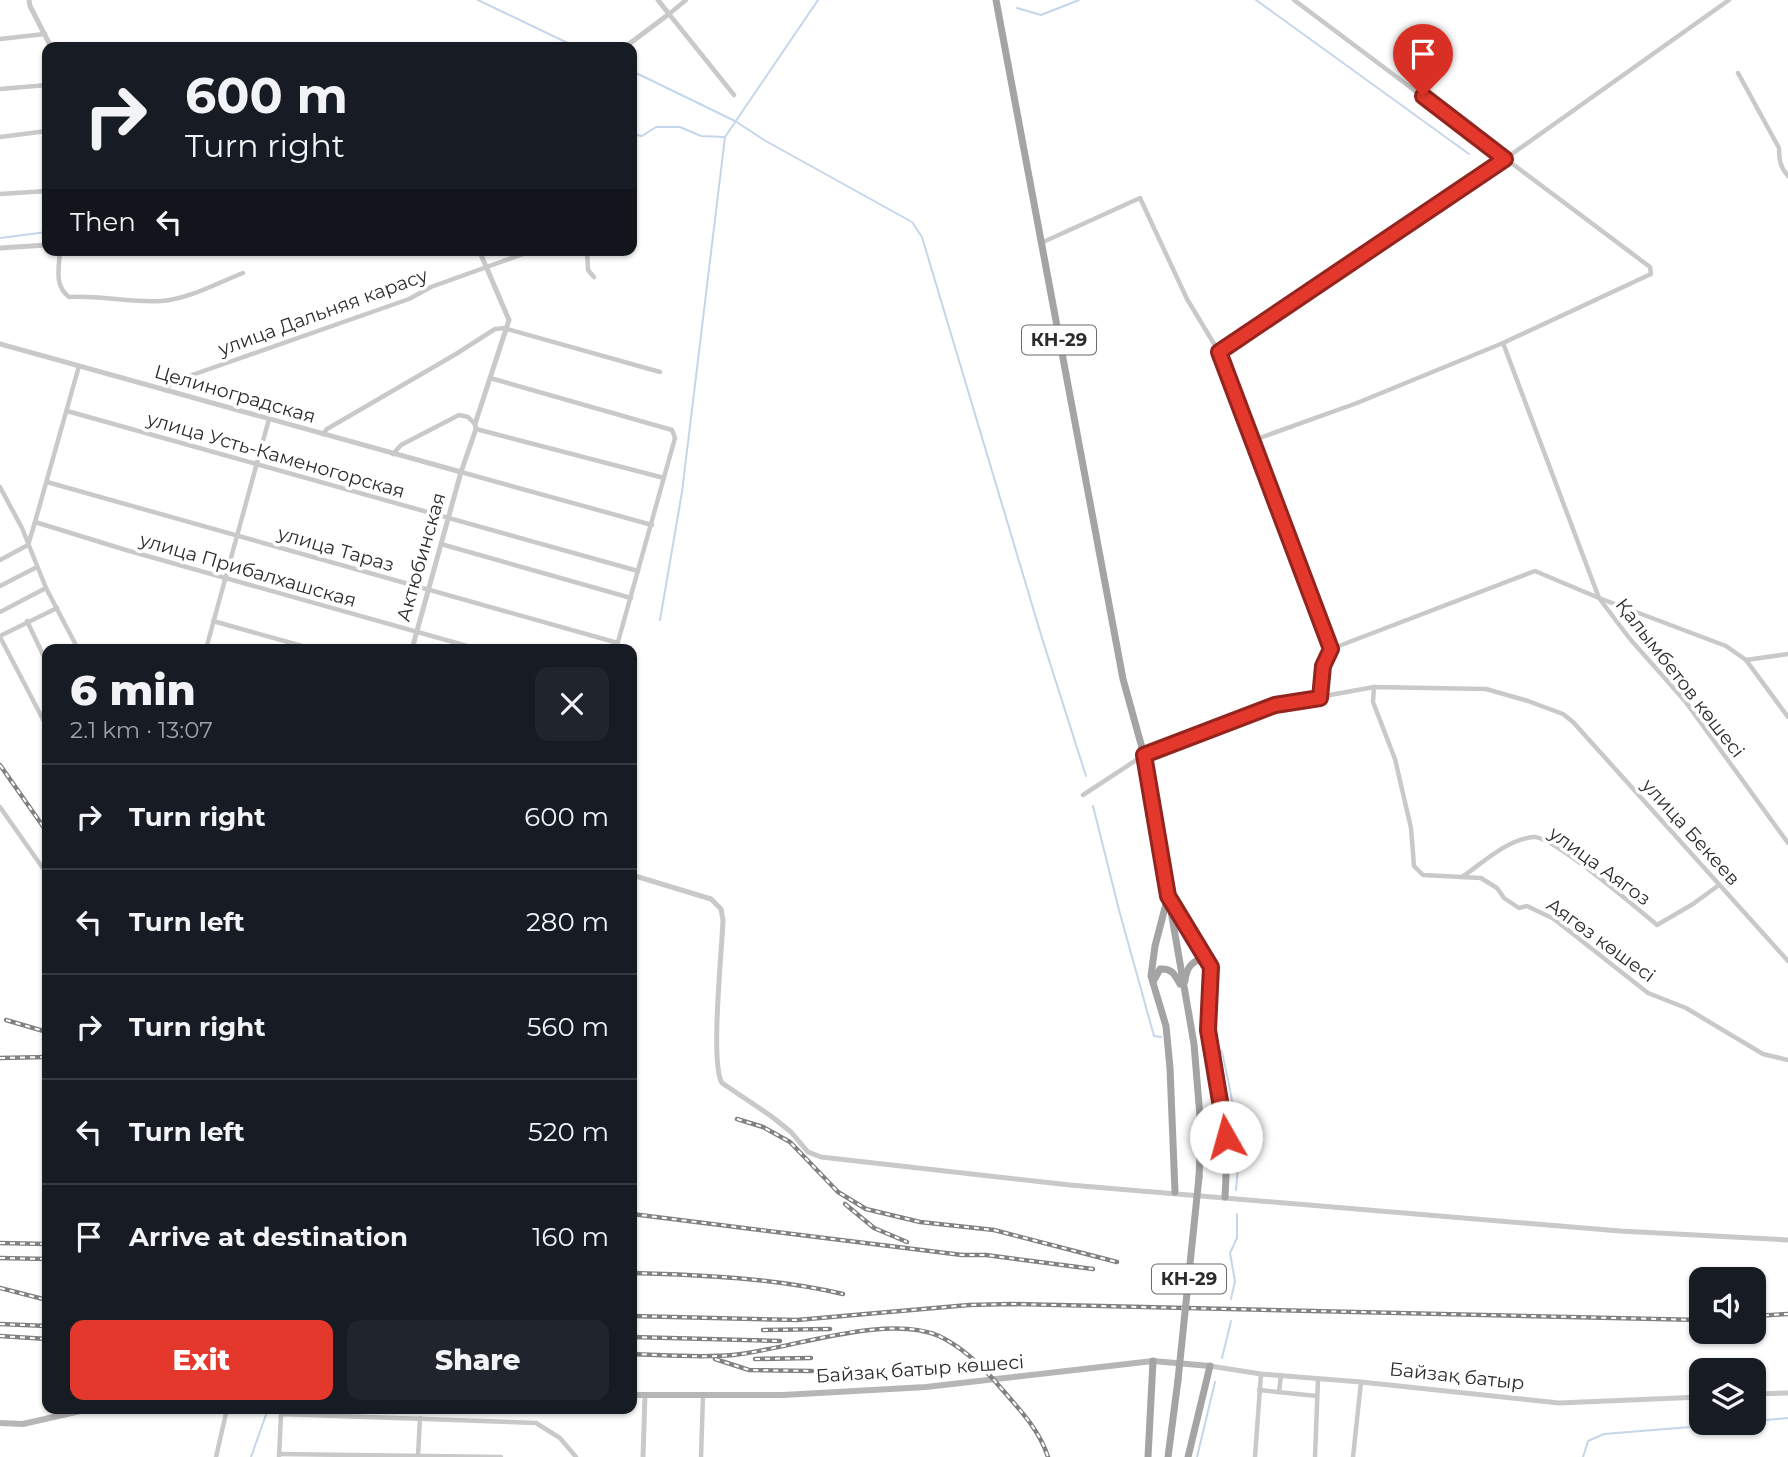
<!DOCTYPE html>
<meta charset="utf-8">
<style>
:root{--surface:#171b24;--page:#20242c;--text:#f1f3f6;--muted:#9ea1a6;--line:#363941;--accent:#e4382c}
body{margin:0;font-family:Montserrat,sans-serif;background:var(--page);color:var(--text);height:100vh;display:flex;flex-direction:column;font-size:26px;white-space:nowrap}
*{box-sizing:border-box;margin:0}
p{font-size:23px;color:var(--muted)}
.icon{flex:none;width:38px;height:38px;fill:none;stroke:currentColor;stroke-width:2;stroke-linecap:round;stroke-linejoin:round}
.map{position:relative;flex:1;overflow:hidden}
.details{position:absolute;left:42px;top:644px;width:595px;height:770px;display:flex;flex-direction:column;background:var(--surface);border-radius:14px;box-shadow:0 2px 5px #0004}
.details>*{flex:none}
.guide{position:absolute;left:42px;top:42px;width:595px;height:214px;border-radius:14px;box-shadow:0 2px 5px #0004;background:#171b24;color:var(--text);overflow:hidden}
.tools{position:absolute;left:1689px;top:1267px;display:grid;gap:14px}
.tools a{display:grid;place-items:center;width:77px;height:77px;border-radius:14px;background:var(--surface);box-shadow:0 2px 5px #0004;font-size:35px}
.pin{position:absolute;display:grid;place-items:center;width:60px;height:60px;color:#fff;margin:-72px -30px;border-radius:50% 50% 50% 0;rotate:-45deg;box-shadow:0 0 7px #0007}
.pin .icon{rotate:45deg}
.me{position:absolute;width:77px;margin:-38px;rotate:353deg;stroke-linejoin:round;filter:drop-shadow(0 0 5px #0008)}
.turn{display:flex;align-items:center;gap:24px;height:147px;padding:0 28px;font-size:32px}
.turn .icon{width:91px;height:91px;stroke-width:2.5}
.turn b{display:block;font-size:49px;line-height:60px}
.then{display:flex;align-items:center;height:66px;padding:0 28px;background:#0003;gap:14px;font-size:26px}
.round{display:grid;place-items:center;flex:none;width:74px;height:74px;border-radius:14px;background:var(--page)}
.overview{display:flex;align-items:center;justify-content:space-between;height:119px;padding:0 28px}
h1{font-size:42px;font-weight:800;line-height:52px}
.action{display:flex;gap:14px;margin-top:auto;padding:14px 28px}
.action a{flex:1;height:80px;border-radius:14px;background:var(--accent);color:#fff;font-size:28px;font-weight:800;line-height:80px;text-align:center}
.action a+a{background:var(--page);color:var(--text)}
ul{padding:0;list-style:none}
li{display:flex;align-items:center;gap:21px;height:105px;padding:0 28px;border-top:2px solid var(--line)}
li div{flex:1}
li b{display:block;font-size:26px}
li em{font-style:normal}
.map>svg:first-child{display:block}
.lines{fill:none;stroke-linecap:round;stroke-linejoin:round}
.stream{stroke:#c5d6ea;stroke-width:2}
.minor{stroke:#c9c9c9;stroke-width:4.5}
.tertiary{stroke:#c9c9c9;stroke-width:5}
.secondary{stroke:#b6b6b6;stroke-width:6}
.primary{stroke:#a4a4a4;stroke-width:7}
.rail-casing{stroke:#818181;stroke-width:4.5}
.rail{stroke:#fff;stroke-width:2;stroke-dasharray:5;stroke-linecap:butt}
.primary-bridge{stroke:#a4a4a4;stroke-width:7}
.route-casing{stroke:#94241d;stroke-width:18}
.route{stroke:#e4382c;stroke-width:12}
.labels{text-anchor:middle;dominant-baseline:central;stroke-width:7;stroke-linejoin:round;paint-order:stroke}
.shield{fill:#fff;stroke:#6b6b6b;stroke-width:2}
.shield-label{font-size:18px;font-weight:bold;fill:#2c2c2c}
.street-label{font-size:19px;fill:#2c2c2c;stroke:#fff}
</style>
<div class="map">
<svg width="1788" height="1457" viewBox="0 0 1788 1457">
<rect width="100%" height="100%" fill="#fff"/>
<g class="lines">
<!-- stream -->
<g class="stream">
<polyline points="478,0 576,47"/>
<polyline points="1256,0 1469,154"/>
<polyline points="1017,8 1041,15 1079,0"/>
<polyline points="632,71 735,121 764,140 912,222 922,237 1042,638 1086,776"/>
<polyline points="632,134 642,136 656,127 680,127 701,136 724,137"/>
<polyline points="0,238 47,232"/>
<polyline points="660,620 682,492 725,137 818,0"/>
<polyline points="1093,806 1119,910 1154,1036 1161,1037"/>
<path d="M1217 1047 1222 1052C1232 1096 1242 1145 1236 1190"/>
<polyline points="1231,1299 1235,1281 1230,1253 1237,1238 1237,1214"/>
<polyline points="1222,1358 1231,1321"/>
<polyline points="1754,1421 1788,1418"/>
<polyline points="251,1457 268,1409"/>
<polyline points="1197,1457 1215,1382"/>
<polyline points="1583,1457 1588,1441 1604,1434 1740,1423"/>
</g>
<!-- minor -->
<g class="minor">
<polyline points="686,0 669,14 734,95"/>
<polyline points="0,39 45,34"/>
<path d="M1738 73 1779 148C1779 159 1780 167 1788 176"/>
<polyline points="0,89 47,85"/>
<polyline points="0,137 47,131"/>
<polyline points="0,194 47,191"/>
<polyline points="1041,243 1140,198 1187,299 1219,352 1331,649 1535,571 1599,598 1726,646 1746,660 1788,717"/>
<path d="M60 250C59 268 54 286 69 297 100 295 131 303 161 301 189 299 217 283 243 273"/>
<polyline points="587,250 588,270 594,277"/>
<polyline points="507,329 660,372"/>
<polyline points="1503,343 1599,598 1630,639 1685,701 1788,843"/>
<polyline points="1219,352 1505,159 1729,0"/>
<polyline points="490,378 672,430 675,438 616,649"/>
<polyline points="165,390 172,382 409,299 431,287 534,250"/>
<polyline points="67,411 638,571"/>
<polyline points="476,429 664,478"/>
<polyline points="323,434 327,429 456,354 495,329 506,328"/>
<polyline points="1254,440 1357,403 1503,343 1651,274 1650,267 1294,0"/>
<polyline points="393,454 401,445 459,415 468,417 475,424"/>
<polyline points="461,472 652,525"/>
<polyline points="47,482 618,643"/>
<polyline points="0,487 22,528 46,588 78,649"/>
<polyline points="35,522 79,366"/>
<polyline points="441,544 631,598"/>
<polyline points="0,560 28,545 35,522 126,550 478,649"/>
<polyline points="0,586 37,567"/>
<polyline points="0,612 46,588"/>
<polyline points="27,621 47,663"/>
<polyline points="213,621 313,649"/>
<polyline points="0,636 57,608"/>
<polyline points="0,637 47,727"/>
<polyline points="206,649 269,419"/>
<polyline points="1746,660 1788,654"/>
<polyline points="1374,687 1373,702 1395,759 1411,828 1414,866 1423,875 1481,878 1497,888 1504,898 1519,908 1527,906 1554,919 1648,993 1686,1008 1763,1054 1788,1060"/>
<polyline points="1320,698 1323,666 1331,649"/>
<polyline points="1083,795 1144,755 1275,705 1374,687 1486,689 1528,701 1563,714 1573,722 1788,961"/>
<polyline points="0,807 47,874"/>
<path d="M1462 877C1484 862 1506 840 1533 837 1552 835 1638 909 1657 925L1693 904 1719 885"/>
<polyline points="1259,1390 1317,1396"/>
<polyline points="1279,1392 1281,1375"/>
<polyline points="279,1454 501,1457"/>
<polyline points="418,1456 420,1418"/>
<polyline points="216,1457 227,1409"/>
<polyline points="279,1457 281,1414 536,1423 560,1438 576,1457"/>
<polyline points="701,1457 703,1395"/>
<polyline points="1255,1457 1261,1374"/>
<polyline points="1315,1457 1318,1379"/>
<polyline points="1353,1457 1361,1382"/>
</g>
<!-- tertiary -->
<g class="tertiary">
<polyline points="29,0 30,6 51,47"/>
<polyline points="625,47 669,14 658,0"/>
<polyline points="0,248 47,245"/>
<polyline points="0,344 461,472"/>
<polyline points="412,649 461,472 476,429 475,424 509,320 479,250"/>
<path d="M632 875 711 899 721 909 723 920C722 951 710 1063 722 1083L771 1116 791 1132 808 1152 821 1157 1070 1185 1620 1231 1788 1240"/>
<polyline points="1210,1366 1261,1374 1361,1382 1559,1403 1701,1397"/>
<polyline points="1754,1394 1788,1393"/>
<polyline points="643,1457 645,1395"/>
</g>
<!-- secondary -->
<g class="secondary">
<polyline points="632,1395 783,1395 926,1387 1153,1361 1210,1366"/>
<polyline points="0,1423 23,1424 89,1409"/>
</g>
<!-- primary -->
<g class="primary">
<polyline points="996,0 1123,679 1144,755 1194,1044 1201,1129 1199,1177"/>
<polyline points="1170,899 1211,967 1208,1030 1224,1119 1227,1155 1225,1197"/>
<polyline points="1167,900 1155,946 1151,976 1166,1026 1170,1068 1175,1192"/>
<path d="M1154 980 1160 969C1172 968 1175 975 1180 984"/>
<path d="M1185 981C1186 971 1189 964 1198 960L1210 966"/>
<polyline points="1148,1457 1153,1361"/>
<polyline points="1168,1457 1178,1380"/>
<polyline points="1188,1457 1210,1366"/>
</g>
<defs>
<g id="rail">
<polyline points="0,765 47,832"/>
<polyline points="6,1020 47,1032"/>
<polyline points="0,1058 47,1057"/>
<polyline points="737,1119 763,1127 790,1142 838,1192 866,1209 920,1222 994,1230 1117,1262"/>
<polyline points="845,1204 874,1228 907,1242"/>
<polyline points="632,1214 962,1255 986,1255 1093,1269"/>
<polyline points="0,1243 47,1244"/>
<polyline points="0,1258 47,1259"/>
<path d="M632 1273C704 1275 773 1278 843 1294"/>
<polyline points="0,1288 47,1300"/>
<polyline points="632,1316 797,1320 969,1305 1011,1304 1701,1320"/>
<polyline points="1754,1316 1788,1314"/>
<polyline points="0,1324 47,1326"/>
<polyline points="763,1330 830,1329"/>
<polyline points="0,1336 47,1339"/>
<polyline points="632,1337 780,1341"/>
<path d="M632 1354C665 1355 700 1358 733 1355 791 1349 886 1313 939 1336 962 1347 984 1368 1000 1387 1019 1409 1039 1429 1048 1457"/>
<polyline points="715,1359 749,1370 812,1371"/>
<polyline points="755,1359 811,1358"/>
</g>
</defs>
<!-- rail casing -->
<use href="#rail" class="rail-casing"/>
<!-- rail -->
<use href="#rail" class="rail"/>
<!-- primary-bridge -->
<polyline class="primary-bridge" points="1178,1380 1199,1177"/>
</g>
<g class="lines">
<defs>
<polyline id="route" points="1226,1137 1208,1030 1211,967 1168,896 1144,755 1275,705 1320,698 1323,666 1331,649 1219,352 1505,159 1423,96"/>
</defs>
<!-- route casing -->
<use href="#route" class="route-casing"/>
<!-- route -->
<use href="#route" class="route"/>
</g>
<g class="labels">
<!-- shield labels -->
<g class="shield">
<rect x="1022" y="325.5" width="74" height="29" rx="5"/>
<rect x="1152" y="1264.5" width="74" height="29" rx="5"/>
</g>
<g class="shield-label">
<text x="1059" y="340">КН-29</text>
<text x="1189" y="1279">КН-29</text>
</g>
<!-- street labels -->
<g class="street-label">
<text transform="translate(323 312) rotate(-20)">улица Дальняя карасу</text>
<text transform="translate(235 394) rotate(16)">Целиноградская</text>
<text transform="translate(276 455) rotate(16)">улица Усть-Каменогорская</text>
<text transform="translate(336 549) rotate(16)">улица Тараз</text>
<text transform="translate(421 557) rotate(-74)">Актюбинская</text>
<text transform="translate(248 570) rotate(16)">улица Прибалхашская</text>
<text transform="translate(1680 678) rotate(52)">Қалымбетов көшесі</text>
<text transform="translate(1691 832) rotate(48)">улица Бекеев</text>
<text transform="translate(1600 866) rotate(36)">улица Аягоз</text>
<text transform="translate(1601 940) rotate(36)">Аягөз көшесі</text>
<text transform="translate(920 1369) rotate(-4)">Байзақ батыр көшесі</text>
<text transform="translate(1457 1376) rotate(6)">Байзақ батыр</text>
</g>
</g>
</svg>
<div class="tools">
<a><svg class="icon" aria-label="sound" viewBox="0 0 24 24"><path d="M4 9h4l5-4v14l-5-4H4zM17 9q2 3 0 6"/></svg></a>
<a><svg class="icon" aria-label="layers" viewBox="0 0 24 24"><path d="M12 4l9 5-9 5-9-5zM3 14l9 5 9-5"/></svg></a>
</div>
<div class="pin" style="left:1423px;top:96px;background:#d93025"><svg class="icon" aria-label="arrive" viewBox="0 0 24 24"><path d="M6 21V4h12l-3 4 3 4H6"/></svg></div>
<svg class="me" style="left:1226px;top:1137px" viewBox="-20 -20 40 40"><circle r="19" fill="#fff"/><path d="M0-13L10 11 0 6-10 11z" fill="#e4382c"/></svg>
<div class="guide">
<div class="turn"><svg class="icon" aria-label="right" viewBox="0 0 24 24"><path d="M7 20v-9h11M14 6l5 5-5 5"/></svg><div><b>600 m</b>Turn right</div></div>
<div class="then">Then<svg class="icon" aria-label="left" viewBox="0 0 24 24"><path d="M17 20v-9H6M10 6l-5 5 5 5"/></svg></div>
</div>
<section class="details">
<div class="overview"><div><h1>6 min</h1><p>2.1 km · 13:07</p></div><a class="round"><svg class="icon" aria-label="close" viewBox="0 0 24 24"><path d="M6 6l12 12M18 6L6 18"/></svg></a></div>
<ul>
<li><svg class="icon" aria-label="right" viewBox="0 0 24 24"><path d="M7 20v-9h11M14 6l5 5-5 5"/></svg><div><b>Turn right</b></div><em>600 m</em></li>
<li><svg class="icon" aria-label="left" viewBox="0 0 24 24"><path d="M17 20v-9H6M10 6l-5 5 5 5"/></svg><div><b>Turn left</b></div><em>280 m</em></li>
<li><svg class="icon" aria-label="right" viewBox="0 0 24 24"><path d="M7 20v-9h11M14 6l5 5-5 5"/></svg><div><b>Turn right</b></div><em>560 m</em></li>
<li><svg class="icon" aria-label="left" viewBox="0 0 24 24"><path d="M17 20v-9H6M10 6l-5 5 5 5"/></svg><div><b>Turn left</b></div><em>520 m</em></li>
<li><svg class="icon" aria-label="arrive" viewBox="0 0 24 24"><path d="M6 21V4h12l-3 4 3 4H6"/></svg><div><b>Arrive at destination</b></div><em>160 m</em></li>
</ul>
<div class="action"><a>Exit</a><a>Share</a></div>
</section>
</div>
